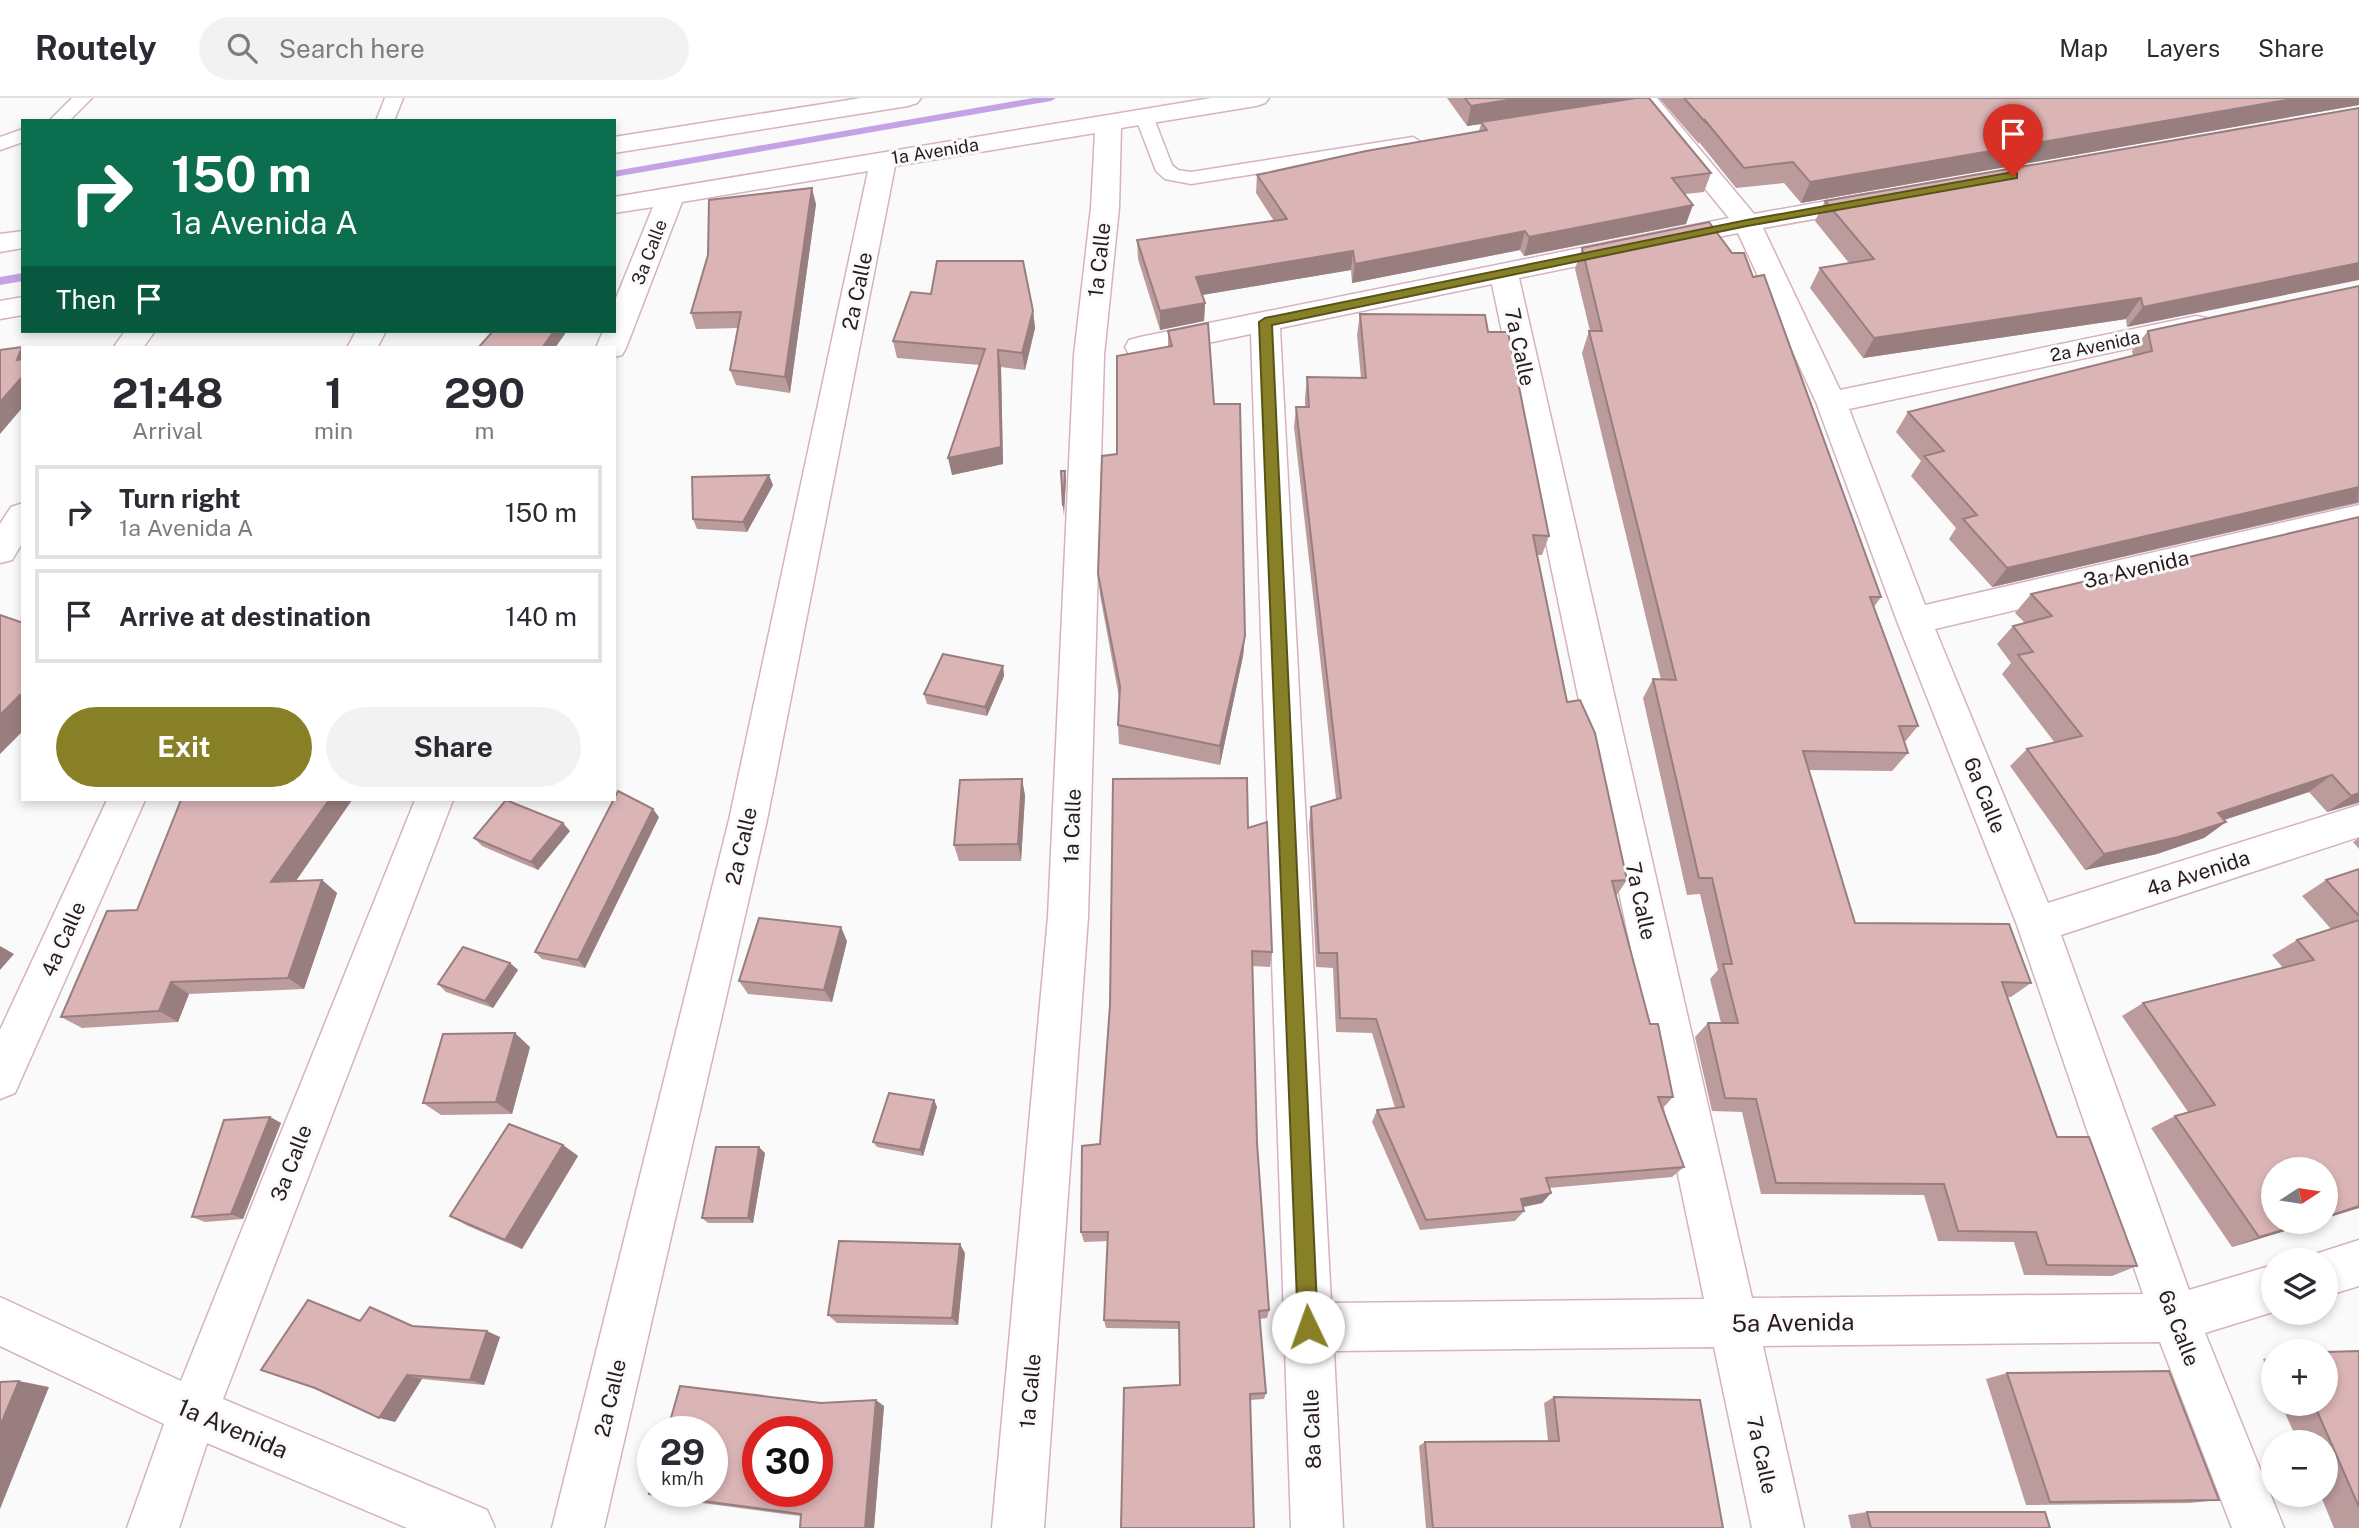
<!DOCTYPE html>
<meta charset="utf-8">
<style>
:root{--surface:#fff;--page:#f2f2f3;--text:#2b2b33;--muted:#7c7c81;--line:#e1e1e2;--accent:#888027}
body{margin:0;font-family:"Public Sans",sans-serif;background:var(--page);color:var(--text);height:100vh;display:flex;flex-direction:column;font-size:26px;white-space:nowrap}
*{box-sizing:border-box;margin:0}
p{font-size:23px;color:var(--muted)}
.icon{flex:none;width:38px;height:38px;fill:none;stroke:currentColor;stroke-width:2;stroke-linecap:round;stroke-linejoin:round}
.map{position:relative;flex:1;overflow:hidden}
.sheet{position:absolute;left:21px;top:248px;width:595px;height:455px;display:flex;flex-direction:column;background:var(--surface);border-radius:0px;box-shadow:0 4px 10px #0003}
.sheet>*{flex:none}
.hud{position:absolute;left:21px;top:21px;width:595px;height:214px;border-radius:0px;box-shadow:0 4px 10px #0003;background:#0b6e4f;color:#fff;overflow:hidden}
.needle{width:46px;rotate:78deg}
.controls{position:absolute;left:2261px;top:1059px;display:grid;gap:14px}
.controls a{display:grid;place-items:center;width:77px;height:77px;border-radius:50%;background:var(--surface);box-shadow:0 4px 10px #0003;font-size:35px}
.speed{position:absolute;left:637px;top:1318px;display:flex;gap:14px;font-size:35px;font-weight:700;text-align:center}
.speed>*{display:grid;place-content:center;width:91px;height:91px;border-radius:50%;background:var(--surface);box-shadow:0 4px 10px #0003;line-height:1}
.speed small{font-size:18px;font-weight:400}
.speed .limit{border:10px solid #d22;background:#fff;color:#111}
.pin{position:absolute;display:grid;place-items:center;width:60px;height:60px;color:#fff;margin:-72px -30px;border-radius:50% 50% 50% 0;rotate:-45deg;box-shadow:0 0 7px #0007}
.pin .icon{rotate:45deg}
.me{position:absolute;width:77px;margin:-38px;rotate:357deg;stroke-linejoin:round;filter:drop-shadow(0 0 5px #0008)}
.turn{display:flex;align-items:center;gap:24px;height:147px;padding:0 35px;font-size:32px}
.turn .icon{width:91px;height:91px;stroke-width:2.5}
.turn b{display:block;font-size:49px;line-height:60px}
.then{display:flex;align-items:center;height:66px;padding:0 35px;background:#0003;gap:14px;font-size:26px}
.eta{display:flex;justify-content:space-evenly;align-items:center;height:119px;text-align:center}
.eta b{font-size:42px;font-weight:700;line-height:49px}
.cta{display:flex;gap:14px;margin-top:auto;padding:14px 35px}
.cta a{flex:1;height:80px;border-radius:42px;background:var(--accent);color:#fff;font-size:28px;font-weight:700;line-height:80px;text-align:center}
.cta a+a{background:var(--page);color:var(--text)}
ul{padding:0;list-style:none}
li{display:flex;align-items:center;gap:21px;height:94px;margin:0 14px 10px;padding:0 21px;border:4px solid var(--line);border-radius:0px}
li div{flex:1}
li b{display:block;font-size:26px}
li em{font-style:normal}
header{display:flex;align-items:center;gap:42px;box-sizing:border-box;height:98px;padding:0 35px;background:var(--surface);border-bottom:2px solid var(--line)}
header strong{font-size:33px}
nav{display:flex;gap:38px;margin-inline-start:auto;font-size:24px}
.search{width:490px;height:63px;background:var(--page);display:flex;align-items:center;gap:18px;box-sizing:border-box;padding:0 24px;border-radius:38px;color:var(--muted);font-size:26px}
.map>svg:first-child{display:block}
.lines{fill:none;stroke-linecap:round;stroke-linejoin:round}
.stream{fill:#c5a2e5;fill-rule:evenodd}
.service-casing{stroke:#d6b2c0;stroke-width:3}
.minor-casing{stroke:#d6b2c0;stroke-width:3}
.service{fill:#fff;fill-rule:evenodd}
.minor{fill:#fff;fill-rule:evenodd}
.wall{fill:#bc9b9d}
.shaded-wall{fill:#997e7f}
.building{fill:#dbb4b6;stroke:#997e7f;stroke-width:2;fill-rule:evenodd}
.route{fill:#888027;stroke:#585319;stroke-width:2}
.labels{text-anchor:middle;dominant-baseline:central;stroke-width:6;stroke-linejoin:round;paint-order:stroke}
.far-street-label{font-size:18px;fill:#281b20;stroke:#fafafa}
.street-label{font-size:21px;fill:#281b20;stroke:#fafafa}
.near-street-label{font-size:24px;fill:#281b20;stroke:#fafafa}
</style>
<header>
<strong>Routely</strong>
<div class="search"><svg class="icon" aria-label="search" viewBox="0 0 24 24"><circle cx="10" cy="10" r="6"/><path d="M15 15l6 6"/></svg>Search here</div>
<nav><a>Map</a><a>Layers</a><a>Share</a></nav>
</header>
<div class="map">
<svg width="2359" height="1430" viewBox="0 0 2359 1430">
<rect width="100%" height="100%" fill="#fafafa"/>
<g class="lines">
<!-- stream -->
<g class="stream">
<polygon points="1033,0 1056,0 1051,3 614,79 614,73"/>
<polygon points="23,175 23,183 0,187 0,179"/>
</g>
<defs>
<g id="service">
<polygon points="72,0 92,0 69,23 49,23"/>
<polygon points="385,0 403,0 394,23 376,23"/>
<polygon points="1144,12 1153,18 1172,67 1178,72 1191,74 1413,39 1422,45 1413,51 1191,86 1165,81 1156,73 1135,18"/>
<polygon points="23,31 23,44 0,52 0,39"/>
</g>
<g id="minor">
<polygon points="861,0 921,0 917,5 908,8 614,55 614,39"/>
<polygon points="1211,0 1269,0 1265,5 1256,8 1121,30 1119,110 1104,257 1088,819 1044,1430 992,1430 1048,819 1074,257 1091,110 1095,35 895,68 767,722 604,1430 552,1430 729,722 868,73 682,104 626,250 622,257 614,259 614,250 596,250 603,233 614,233 614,205 653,109 614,115 614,99"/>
<path d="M1631 0H1657L1754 116 1872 95 1882 97 1886 103 1882 109 1763 130 1840 292 2196 218 2206 220 2211 227 2206 234 2196 236 1849 311 1925 507 2359 407V431L1935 531 2048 805 2359 707V739L2061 837 2189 1192 2273 1167V1214L2205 1235 2284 1430H2232L2160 1244 1763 1248 1804 1430H1752L1714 1249 1334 1253 1343 1430H1291L1251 236 1140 259 1129 256 1125 249 1129 242 1140 239 1729 120ZM1738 135 1816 304 1897 523 2017 827 2143 1196 1752 1200 1519 180ZM1492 186 1704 1201 1331 1205 1280 230Z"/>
<polygon points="23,133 23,150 0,154 0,136"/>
<polygon points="23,199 23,217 0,221 0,203"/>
<polygon points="125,233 155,233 143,250 113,250"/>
<polygon points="356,233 386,233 377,250 347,250"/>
<polygon points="23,405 23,444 12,462 0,465 0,426 11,409"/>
<polygon points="107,702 145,702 15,995 0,1001 0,932"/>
<polygon points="415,702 453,702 223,1301 487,1412 495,1430 407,1430 207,1345 179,1430 127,1430 164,1326 0,1248 0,1199 181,1283"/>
<polygon points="2359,1142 2359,1188 2326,1198 2326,1162 2308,1162 2309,1158"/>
</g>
</defs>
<!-- service casing -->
<use href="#service" class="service-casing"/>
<!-- minor casing -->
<use href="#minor" class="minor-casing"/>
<!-- service -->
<use href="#service" class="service"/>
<!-- minor -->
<use href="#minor" class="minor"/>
</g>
<!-- wall -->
<g class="wall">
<polygon points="1447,0 1631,0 1630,1 1711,75 1704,94 1685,96 1686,126 1524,158 1520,152 1352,185 1351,172 1202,197 1205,205 1204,223 1160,232 1138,161 1137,142 1274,123 1256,95 1257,77 1479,33 1481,26 1467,28"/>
<polygon points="1659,0 2359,0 2359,7 1801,105 1784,85 1736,90 1699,44 1699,46"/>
<polygon points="2359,10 2127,229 2126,221 1863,260 1810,190 1820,170 1849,165 1815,123 1825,103"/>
<polygon points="816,106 790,295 736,287 730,272 738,230 696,231 691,215"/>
<polygon points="1582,150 1732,155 1753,179 1881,499 1874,509 1918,628 1904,645 1908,655 1892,673 1809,672 1855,825 2031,885 2011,899 2007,899 2057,1039 2137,1168 2112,1178 2024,1177 2014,1144 1938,1143 1924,1097 1761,1096 1742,1014 1712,1013 1695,939 1708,925 1721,925 1710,881 1718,872 1700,796 1687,797 1643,600 1653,581 1661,582 1582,255 1589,233 1590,233 1575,171"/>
<polygon points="2359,188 2359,405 1992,489 1949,441 1956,430 1911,378 1921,363 1896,334 1908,314 2133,258 2132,253 2148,233"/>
<polygon points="1033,213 1035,230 1025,272 1001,269 1003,366 952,377 980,267 897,260 893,243"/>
<polygon points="1360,216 1488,234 1549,438 1542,457 1537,457 1567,604 1627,782 1616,798 1650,926 1673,999 1663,1010 1684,1069 1672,1079 1549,1090 1551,1095 1542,1105 1523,1109 1524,1113 1515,1123 1420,1132 1372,1024 1377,1012 1395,1010 1372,935 1336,934 1333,870 1316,869 1309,726 1311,709 1336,701 1294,329 1296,309 1305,309 1305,300 1307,279 1361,280 1357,237"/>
<polygon points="1168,233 1214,306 1245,538 1243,558 1220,667 1119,646 1118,627 1119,599 1100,497 1098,476 1117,356 1168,249"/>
<polygon points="773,387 747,434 697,431 693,421"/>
<polygon points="2359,419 2359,705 2327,714 2309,694 2224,722 2226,724 2204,740 2157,756 2085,772 2010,668 2027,651 2055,645 2002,576 2011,565 1997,546 2013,528 2025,525 2015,515 2031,496"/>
<polygon points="1003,568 1004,578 987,618 927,606 924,596"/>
<polygon points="1022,681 1025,698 1021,763 959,763 954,747"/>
<polygon points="181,702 352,702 296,783 322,782 337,795 304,891 189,896 178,924 82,930 61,919 137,812"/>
<polygon points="659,719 585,870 542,861 535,854"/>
<polygon points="1248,730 1272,854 1270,869 1252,868 1257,1045 1269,1212 1267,1220 1260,1221 1266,1295 1264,1301 1250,1302 1180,1287 1179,1231 1106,1230 1104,1222 1108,1143 1084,1144 1081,1134 1100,1046"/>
<polygon points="570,733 538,772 482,748 474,740"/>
<polygon points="2359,740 2359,751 2353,744"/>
<polygon points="2359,771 2359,1110 2326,1120 2326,1071 2273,1124 2314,1124 2232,1149 2151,1030 2175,1018 2188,1014 2122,918 2143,905 2283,870 2272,857 2297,842 2331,831 2302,798 2326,782"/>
<polygon points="847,843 832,904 748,896 739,883"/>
<polygon points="510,865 518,872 493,910 446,894 438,886"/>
<polygon points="530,949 512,1016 441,1017 423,1005"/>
<polygon points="934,1002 937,1009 923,1058 877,1049 873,1044"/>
<polygon points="270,1019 281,1025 243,1121 205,1124 192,1119"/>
<polygon points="563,1047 578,1058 522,1151 468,1128 450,1118"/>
<polygon points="765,1055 753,1125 708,1125 702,1120"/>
<polygon points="965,1155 958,1227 837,1225 828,1217"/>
<polygon points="325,1208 360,1222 385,1215 416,1229 500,1239 484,1287 422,1281 395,1324"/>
<polygon points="2359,1253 2359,1430 2334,1430 2320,1396 2326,1396 2326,1344 2298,1344 2281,1306 2326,1306"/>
<polygon points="2273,1259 2273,1286 2263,1261"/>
<polygon points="2007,1275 2219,1402 2190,1405 2026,1407 1986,1281"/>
<polygon points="1554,1299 1723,1430 1426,1430 1419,1348 1425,1344 1548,1343 1544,1305"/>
<polygon points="884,1308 874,1430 800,1430 801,1418 664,1400 649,1396"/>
<polygon points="1867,1414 2050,1430 1851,1430 1848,1417"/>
</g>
<!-- shaded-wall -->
<g class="shaded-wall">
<polygon points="1520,0 1631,0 1630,3 1481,24 1481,26 1467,28 1471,8"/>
<polygon points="2298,0 2359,0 2359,7 1801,105 1810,84"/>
<polygon points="812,90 816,106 790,295 785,279"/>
<polygon points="1693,107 1686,126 1524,158 1529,139"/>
<polygon points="1525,133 1520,152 1352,185 1355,166"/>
<polygon points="1353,153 1351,172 1196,198 1196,179"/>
<polygon points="2359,165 2359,182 2127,229 2143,209"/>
<polygon points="2141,200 2126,221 1863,260 1874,240"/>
<polygon points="1205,205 1204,223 1160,232 1160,213"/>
<polygon points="1033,213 1035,230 1025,272 1022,255"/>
<polygon points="554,233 567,233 555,250 542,250"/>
<polygon points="22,249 23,250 23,268 17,262"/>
<polygon points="998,252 1001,269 1003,366 952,377 948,360"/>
<polygon points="23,278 23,309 0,336 0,304"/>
<polygon points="1065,373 1066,383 1064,418 1063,408"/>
<polygon points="769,377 773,387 747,434 743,424"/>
<polygon points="2359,389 2358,404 1992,489 2007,470"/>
<polygon points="1245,538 1243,558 1220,667 1220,648"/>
<polygon points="1003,568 1004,578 987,618 985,609"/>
<polygon points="20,597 23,599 23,633 0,656 0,617"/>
<polygon points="2332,677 2309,694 2196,731 2218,715"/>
<polygon points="1022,681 1025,698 1021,763 1018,746"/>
<polygon points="2359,695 2359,704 2327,714 2351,698"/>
<polygon points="329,702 352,702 286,797 271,784"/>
<polygon points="653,711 659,719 585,870 578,862"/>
<polygon points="2226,724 2204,740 2157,756 2085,772 2104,756"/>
<polygon points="563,725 570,733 538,772 531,764"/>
<polygon points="322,782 337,795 304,891 288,880"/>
<polygon points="841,829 847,843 832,904 824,892"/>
<polygon points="0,848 14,856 0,872"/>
<polygon points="510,865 518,872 493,910 485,903"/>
<polygon points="171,884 189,896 178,924 159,913"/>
<polygon points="515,935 530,949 512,1016 496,1004"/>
<polygon points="934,1002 937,1009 923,1058 920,1052"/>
<polygon points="270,1019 281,1025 243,1121 231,1116"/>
<polygon points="563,1047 578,1058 522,1151 505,1142"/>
<polygon points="759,1049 765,1055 753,1125 748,1120"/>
<polygon points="1551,1095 1542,1105 1513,1111 1521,1101"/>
<polygon points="2359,1108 2359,1110 2326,1120 2326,1119"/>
<polygon points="2310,1124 2314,1124 2232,1149 2259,1139"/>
<polygon points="960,1146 965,1155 958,1227 952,1220"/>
<polygon points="370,1209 385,1215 427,1234 412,1228"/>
<polygon points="487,1233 500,1239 484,1287 470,1282"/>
<polygon points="407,1277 422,1281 395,1324 379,1320"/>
<polygon points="19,1283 49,1289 0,1411 0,1328"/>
<polygon points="876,1302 884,1308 874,1430 865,1430"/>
</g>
<!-- building -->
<g class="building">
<polygon points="1465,0 1520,0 1471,8"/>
<polygon points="1636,0 1649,0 1711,75 1672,80 1693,107 1529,139 1525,133 1355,166 1353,153 1196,179 1205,205 1160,213 1137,142 1287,121 1257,77 1366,53 1487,32 1481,24"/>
<polygon points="1684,0 2298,0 1810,84 1793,64 1744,70 1704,21 1706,25"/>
<polygon points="2359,10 2359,165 2143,209 2141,200 1874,240 1820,170 1874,161 1825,103"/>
<polygon points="812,90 785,279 730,272 741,214 691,215 708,157 709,102"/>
<polygon points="1709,124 1732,155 1744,155 1753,179 1764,177 1881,499 1870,499 1918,628 1899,628 1908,655 1803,653 1855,825 2009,826 2031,885 2002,884 2057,1039 2089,1039 2137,1168 2047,1167 2036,1134 1958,1133 1944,1086 1776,1085 1756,1001 1725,1000 1708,925 1738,925 1723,866 1732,866 1712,780 1699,780 1653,581 1676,582 1589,233 1602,233 1582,150"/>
<polygon points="937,163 1023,163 1033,213 1022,255 998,252 1001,349 948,360 985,251 893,243 911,194 931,196"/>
<polygon points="2359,188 2359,389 2007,470 1963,421 1977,417 1924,358 1944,353 1908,314 2152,253 2148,233"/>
<polygon points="1360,216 1485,217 1488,234 1508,234 1549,438 1533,437 1567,604 1580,602 1595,635 1627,782 1612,783 1650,926 1658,926 1673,999 1658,999 1684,1069 1546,1080 1551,1095 1521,1101 1524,1113 1426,1122 1377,1012 1404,1009 1376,921 1340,920 1337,855 1319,855 1311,709 1341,700 1296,309 1309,309 1307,279 1366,280"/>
<polygon points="1208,225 1214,306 1240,306 1245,538 1220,648 1118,627 1120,588 1098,476 1102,358 1117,356 1117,258 1172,248 1168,233"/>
<polygon points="493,233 554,233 542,250 478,250"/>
<polygon points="22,249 17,262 23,261 23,278 0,304 0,252"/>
<polygon points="1061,373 1065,373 1063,408"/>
<polygon points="769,377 743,424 693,421 692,379"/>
<polygon points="2359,419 2359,695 2351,698 2332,677 2218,715 2226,724 2178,739 2104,756 2027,651 2082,638 2018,557 2033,554 2013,528 2052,518 2031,496"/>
<polygon points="0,517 23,525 23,598 20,597 0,617"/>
<polygon points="943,556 1003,568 985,609 924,596"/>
<polygon points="1247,680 1248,730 1267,724 1272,854 1252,853 1257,1045 1269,1212 1259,1213 1266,1295 1250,1296 1254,1430 1121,1430 1124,1290 1180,1287 1179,1224 1104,1222 1108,1134 1081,1134 1082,1048 1100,1046 1110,907 1113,681"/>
<polygon points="1022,681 1018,746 954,747 960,682"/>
<polygon points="618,693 653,711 578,862 535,854"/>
<polygon points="181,702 329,702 271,784 322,782 288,880 171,884 159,913 61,919 107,813 137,812"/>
<polygon points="506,702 563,725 531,764 474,740"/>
<polygon points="2359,771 2359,818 2326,782"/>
<polygon points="759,820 841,829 824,892 739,883"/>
<polygon points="2359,822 2359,1108 2326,1119 2326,1071 2273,1071 2273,1124 2310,1124 2259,1139 2175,1018 2215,1007 2143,905 2314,862 2297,842"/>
<polygon points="463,849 510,865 485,903 438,886"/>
<polygon points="515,935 496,1004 423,1005 443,936"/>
<polygon points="889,995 934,1002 920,1052 873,1044"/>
<polygon points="270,1019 231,1116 192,1119 224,1022"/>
<polygon points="509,1026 563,1047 505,1142 450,1118"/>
<polygon points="716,1049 759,1049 748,1120 702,1120"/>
<polygon points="839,1143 960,1146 952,1220 828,1217"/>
<polygon points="308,1202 360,1223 370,1209 412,1228 487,1233 470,1282 407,1277 379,1320 315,1290 261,1272"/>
<polygon points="2359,1253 2359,1409 2314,1306 2326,1306 2326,1254"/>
<polygon points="2169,1273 2219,1402 2050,1404 2007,1275"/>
<polygon points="19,1283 0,1328 0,1284"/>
<path d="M680 1288 821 1305 876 1302 865 1430H800L801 1416 649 1396 653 1385V1393H712V1334H667ZM758 1334H817V1393H758Z"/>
<polygon points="1554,1299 1700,1302 1723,1430 1433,1430 1425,1344 1559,1343"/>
<polygon points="1867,1414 2045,1414 2050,1430 1871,1430"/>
</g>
<!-- route -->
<polygon class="route" points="2013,74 2017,75 2017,80 1747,128 1272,227 1318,1229 1315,1236 1308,1239 1301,1236 1298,1229 1259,224 1265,220 1747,122"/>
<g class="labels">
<!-- far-street labels -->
<g class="far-street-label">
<text transform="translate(935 53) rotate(-9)">1a Avenida</text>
<text transform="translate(649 154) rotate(-69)">3a Calle</text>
<text transform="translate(2095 248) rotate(-12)">2a Avenida</text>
</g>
<!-- street labels -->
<g class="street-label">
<text transform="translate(1099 162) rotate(-84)">1a Calle</text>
<text transform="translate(857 193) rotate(-78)">2a Calle</text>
<text transform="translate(1520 249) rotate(78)">7a Calle</text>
<text transform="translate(2136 471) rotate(-13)">3a Avenida</text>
<text transform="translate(1985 697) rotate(68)">6a Calle</text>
<text transform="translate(1072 728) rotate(-88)">1a Calle</text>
<text transform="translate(741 748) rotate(-77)">2a Calle</text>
<text transform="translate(2198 775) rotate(-18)">4a Avenida</text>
<text transform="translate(1641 803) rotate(78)">7a Calle</text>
<text transform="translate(63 841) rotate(-66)">4a Calle</text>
<text transform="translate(291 1065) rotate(-69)">3a Calle</text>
<text transform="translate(2179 1230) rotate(69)">6a Calle</text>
<text transform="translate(1030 1293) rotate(-85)">1a Calle</text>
<text transform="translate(610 1300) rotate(-77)">2a Calle</text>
<text transform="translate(1312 1331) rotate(-92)">8a Calle</text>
<text transform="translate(1762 1357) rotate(78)">7a Calle</text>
</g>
<!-- near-street labels -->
<g class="near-street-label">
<text transform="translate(1793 1224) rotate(-1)">5a Avenida</text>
<text transform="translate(233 1330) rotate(23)">1a Avenida</text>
</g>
</g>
</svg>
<div class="controls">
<a><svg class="needle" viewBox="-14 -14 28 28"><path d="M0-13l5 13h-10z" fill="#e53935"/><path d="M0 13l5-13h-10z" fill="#7c7c81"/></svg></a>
<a><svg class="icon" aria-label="layers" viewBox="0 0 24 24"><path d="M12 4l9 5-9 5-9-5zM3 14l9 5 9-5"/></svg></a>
<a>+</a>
<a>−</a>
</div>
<div class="speed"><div>29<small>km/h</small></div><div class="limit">30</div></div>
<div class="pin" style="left:2013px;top:78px;background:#d93025"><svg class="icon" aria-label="arrive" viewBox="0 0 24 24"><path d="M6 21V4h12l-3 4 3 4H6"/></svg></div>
<svg class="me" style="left:1308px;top:1229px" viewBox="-20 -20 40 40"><circle r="19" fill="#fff"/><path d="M0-13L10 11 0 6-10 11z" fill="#888027"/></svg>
<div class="hud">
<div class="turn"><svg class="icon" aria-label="right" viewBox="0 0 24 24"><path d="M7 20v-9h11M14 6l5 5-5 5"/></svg><div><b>150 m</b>1a Avenida A</div></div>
<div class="then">Then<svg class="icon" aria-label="arrive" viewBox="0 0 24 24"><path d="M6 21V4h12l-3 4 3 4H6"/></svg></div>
</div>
<section class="sheet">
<div class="eta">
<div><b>21:48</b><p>Arrival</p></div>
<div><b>1</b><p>min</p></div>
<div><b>290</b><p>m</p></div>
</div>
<ul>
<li><svg class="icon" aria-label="right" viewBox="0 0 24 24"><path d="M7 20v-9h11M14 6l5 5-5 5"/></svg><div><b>Turn right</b><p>1a Avenida A</p></div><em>150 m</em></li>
<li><svg class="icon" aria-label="arrive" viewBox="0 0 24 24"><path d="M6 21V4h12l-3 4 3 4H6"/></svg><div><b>Arrive at destination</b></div><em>140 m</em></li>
</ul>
<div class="cta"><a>Exit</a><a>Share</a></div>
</section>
</div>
